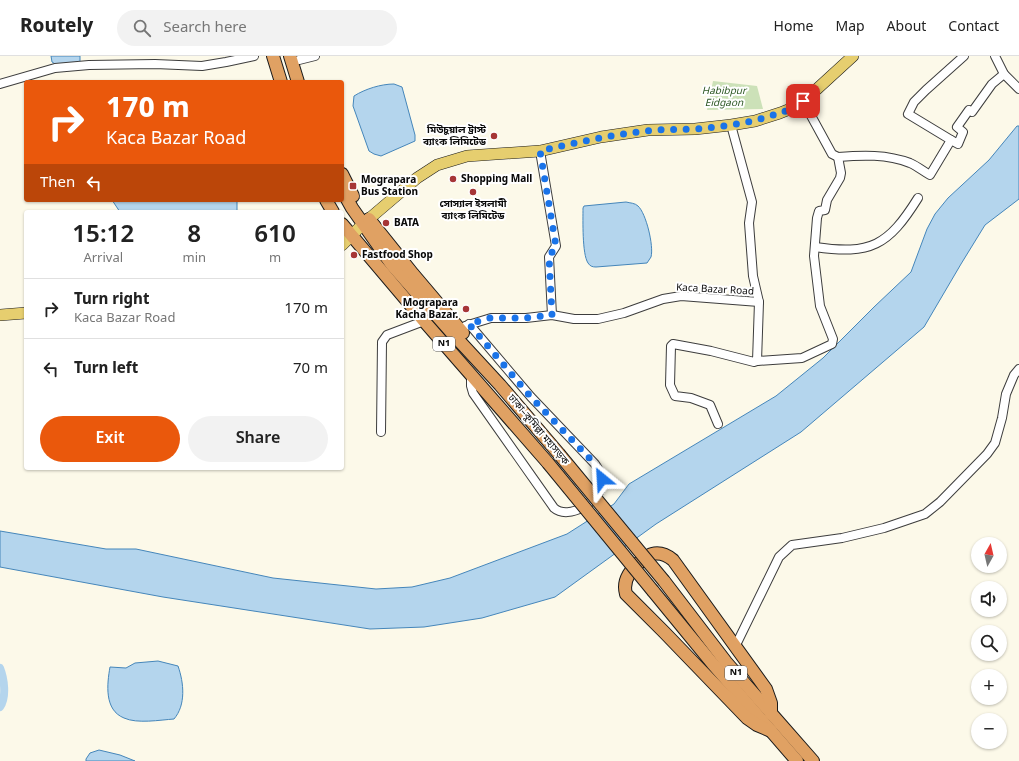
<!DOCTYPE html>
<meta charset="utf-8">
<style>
:root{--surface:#fff;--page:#f2f2f2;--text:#222;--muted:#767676;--line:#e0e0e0;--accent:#ea580c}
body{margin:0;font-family:Georgia,"Noto Sans Bengali",serif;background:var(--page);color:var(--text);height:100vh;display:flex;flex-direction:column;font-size:15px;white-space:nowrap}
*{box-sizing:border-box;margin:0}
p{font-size:13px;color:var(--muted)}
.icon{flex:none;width:22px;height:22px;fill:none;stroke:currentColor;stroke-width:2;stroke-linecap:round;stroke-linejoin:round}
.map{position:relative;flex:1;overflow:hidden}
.side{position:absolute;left:24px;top:154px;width:320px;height:260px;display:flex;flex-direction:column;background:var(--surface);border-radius:4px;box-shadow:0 1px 3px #0004}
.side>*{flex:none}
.hud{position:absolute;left:24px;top:24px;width:320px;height:122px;border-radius:4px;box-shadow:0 1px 3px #0004;background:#ea580c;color:#fff;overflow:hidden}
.needle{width:26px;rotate:8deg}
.fabs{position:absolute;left:971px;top:481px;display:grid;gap:8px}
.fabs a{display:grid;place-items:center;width:36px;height:36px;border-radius:50%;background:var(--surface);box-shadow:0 1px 3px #0004;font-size:20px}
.pin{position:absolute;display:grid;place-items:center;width:34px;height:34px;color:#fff;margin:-17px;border-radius:8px;box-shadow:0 2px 6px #0006}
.me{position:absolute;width:44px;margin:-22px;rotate:333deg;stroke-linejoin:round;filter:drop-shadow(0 0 3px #0008)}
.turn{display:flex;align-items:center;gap:14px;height:84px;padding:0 16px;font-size:18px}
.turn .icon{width:52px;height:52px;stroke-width:2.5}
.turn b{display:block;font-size:28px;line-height:34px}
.then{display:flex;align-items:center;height:38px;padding:0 16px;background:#0003;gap:8px;font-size:15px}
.eta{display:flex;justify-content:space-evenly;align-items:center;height:68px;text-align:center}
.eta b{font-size:24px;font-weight:600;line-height:28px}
.cta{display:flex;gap:8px;margin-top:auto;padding:8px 16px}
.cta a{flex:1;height:46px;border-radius:24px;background:var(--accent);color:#fff;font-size:16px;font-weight:600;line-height:46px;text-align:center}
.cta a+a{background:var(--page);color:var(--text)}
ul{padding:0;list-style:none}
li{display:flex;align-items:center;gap:12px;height:60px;padding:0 16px;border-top:1px solid var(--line)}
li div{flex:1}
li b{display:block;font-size:15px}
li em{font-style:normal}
header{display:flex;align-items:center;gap:24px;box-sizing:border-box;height:56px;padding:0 20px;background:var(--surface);border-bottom:1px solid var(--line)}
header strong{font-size:19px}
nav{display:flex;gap:22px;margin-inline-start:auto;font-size:14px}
.search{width:280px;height:36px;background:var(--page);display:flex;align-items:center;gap:10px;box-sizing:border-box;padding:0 14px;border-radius:22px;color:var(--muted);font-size:15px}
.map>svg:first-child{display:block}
.green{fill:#cce1b8}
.water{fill:#b4d5ed;stroke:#4586ba}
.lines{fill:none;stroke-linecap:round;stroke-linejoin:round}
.canal{stroke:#b4d5ed;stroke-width:8}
.minor-casing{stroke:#3d3d3d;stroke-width:10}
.major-casing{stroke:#1b1b1b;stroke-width:12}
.highway-casing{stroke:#1b1b1b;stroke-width:14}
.minor{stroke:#fff;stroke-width:8}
.major{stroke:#e6ce6f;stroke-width:11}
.highway{stroke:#e0a163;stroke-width:12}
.highway-bridge-casing{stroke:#1b1b1b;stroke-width:14;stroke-linecap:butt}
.highway-bridge{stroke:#e0a163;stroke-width:12}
.route{stroke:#1a73e8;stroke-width:7;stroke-dasharray:0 12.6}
.poi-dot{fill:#a63536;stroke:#fff;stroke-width:1.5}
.labels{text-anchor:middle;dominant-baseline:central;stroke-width:4;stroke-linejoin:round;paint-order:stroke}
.shield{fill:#fff;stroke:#545454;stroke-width:1}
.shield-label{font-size:9px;font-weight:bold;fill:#0a0a0a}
.park-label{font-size:10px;font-style:italic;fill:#2c5724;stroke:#fff}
.poi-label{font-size:10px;font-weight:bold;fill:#0a0a0a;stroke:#fff;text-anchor:start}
.street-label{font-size:10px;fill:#0a0a0a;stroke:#fff}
</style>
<header>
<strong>Routely</strong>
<div class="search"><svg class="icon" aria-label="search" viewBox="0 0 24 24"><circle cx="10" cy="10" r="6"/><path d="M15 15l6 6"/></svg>Search here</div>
<nav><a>Home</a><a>Map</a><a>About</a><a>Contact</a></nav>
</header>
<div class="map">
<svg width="1019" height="705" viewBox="0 0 1019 705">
<rect width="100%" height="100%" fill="#fcf9e9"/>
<!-- green -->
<polygon class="green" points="713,25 757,30 763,53 707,54"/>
<!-- water -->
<g class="water">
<polygon points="51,0 80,0 80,6 57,9 52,6"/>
<path d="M394 28 402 31 415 79V85L381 100 374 98 369 95 353 50 354 40C365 33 381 28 394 28Z"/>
<polygon points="1017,70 1019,70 1019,143 985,169 961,208 924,271 801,376 656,468 555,541 482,562 424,571 370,573 163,541 0,511 0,475 106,493 136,493 273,522 376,533 412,531 450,522 567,478 614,448 629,428 776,340 823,302 874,251 911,216 927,173 935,158 948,142 989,104"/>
<polygon points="112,144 237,144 237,156 120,156"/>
<path d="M626 146C630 147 635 147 638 150 646 157 654 190 651 201 650 203 648 205 647 207L596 211C592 211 590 210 588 207 582 198 583 164 583 152L584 150Z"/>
<path d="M158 605 178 610C184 627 186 649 174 663 160 664 137 668 124 662 104 654 107 628 110 611L126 612 135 607Z"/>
<polygon points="99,694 120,699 135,705 86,705 86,703 90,697"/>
</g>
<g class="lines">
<!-- canal -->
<path class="canal" d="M0 612C4 622 7 641 0 651"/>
<defs>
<g id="minor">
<polyline points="995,0 1004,18 1019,33"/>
<polyline points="299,4 315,0"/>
<polyline points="0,28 55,12 89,9 155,8 202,10 226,6 254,0"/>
<polyline points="803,45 832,98 838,101"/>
<polyline points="951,84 908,58 914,46 926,34 964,0"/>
<polyline points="540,95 556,190 549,201 552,259"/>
<path d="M815 191C871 199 888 190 918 142"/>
<path d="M469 268 531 341 595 408C599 414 603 420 602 428 600 445 569 465 554 452L473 337 471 330V318"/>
<polyline points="465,270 491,262 526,262 552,259 574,263 598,263 624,257 663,243 681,240 759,246"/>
<path d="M757 305 802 302 832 288 833 283 820 250 814 200 817 162 819 155 825 154 827 144 840 122 841 117 838 101C862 99 887 98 910 107 917 110 923 115 930 119L951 84 958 88 963 76 957 71 969 54 972 56 992 28 1004 18"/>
<polyline points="718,368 710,349 691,342 675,340 670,329 671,290 673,288 711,295 754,306 757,305 759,246 753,220 749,167 752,146 731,69"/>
<polyline points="381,376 382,286 387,279 424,265"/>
<polyline points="735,591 779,501 792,489 842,482 884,472 925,458 940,446 987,398 995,387 1002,362 1006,338 1014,319 1019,313"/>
</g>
<g id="major">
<polyline points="342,189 363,168 417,122 437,109 467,100 540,95 601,81 648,74 695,73 731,69 755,65 780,57 795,51 817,33 853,0"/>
<polyline points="0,259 26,257"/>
</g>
<g id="highway">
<polyline points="273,0 281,26"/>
<polyline points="290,0 298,26"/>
<polyline points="342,118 353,140"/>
<polyline points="342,134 352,152 392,209 452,277 500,329 559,398"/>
<polyline points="326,144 333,156"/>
<polyline points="369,163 413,218 463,277"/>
<polyline points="342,168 424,265 548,407"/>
<polyline points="664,525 726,606 813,705"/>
<polyline points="653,535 712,607 797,705"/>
<path d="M771 675 757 669 747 662 664 576 626 538C622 524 631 513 641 505 645 502 648 499 652 498 660 496 667 499 673 504L766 633 771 647V658"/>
</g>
</defs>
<!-- minor casing -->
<use href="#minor" class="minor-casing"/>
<!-- major casing -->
<use href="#major" class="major-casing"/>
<!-- highway casing -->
<use href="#highway" class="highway-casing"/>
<!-- minor -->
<use href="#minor" class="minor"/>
<!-- major -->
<use href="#major" class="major"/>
<!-- highway -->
<use href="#highway" class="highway"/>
<defs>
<g id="highway-bridge">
<polyline points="559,398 664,525"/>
<polyline points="548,407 653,535"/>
</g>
</defs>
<!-- highway-bridge casing -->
<use href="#highway-bridge" class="highway-bridge-casing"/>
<!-- highway-bridge -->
<use href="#highway-bridge" class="highway-bridge"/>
</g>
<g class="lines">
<!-- route -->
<path class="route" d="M602 423 601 419 595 408 531 341 469 268 490 262H526L552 259 549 201 556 190 540 95C575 87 610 79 646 75 662 73 678 74 695 73 719 71 744 68 767 61 780 57 792 54 803 45"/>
</g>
<!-- markers -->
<g class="poi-dot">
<circle cx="494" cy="80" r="4"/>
<circle cx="453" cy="123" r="4"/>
<rect x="349" y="126" width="8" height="8" rx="2"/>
<circle cx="473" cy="136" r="4"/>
<circle cx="386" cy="167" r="4"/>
<circle cx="354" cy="199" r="4"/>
<circle cx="466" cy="253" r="4"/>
</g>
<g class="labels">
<!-- shield labels -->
<g class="shield">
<rect x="433" y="281" width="22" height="14" rx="3"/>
<rect x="725" y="610" width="22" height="14" rx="3"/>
</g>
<g class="shield-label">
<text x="444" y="288">N1</text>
<text x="736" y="617">N1</text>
</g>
<!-- park labels -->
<g class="park-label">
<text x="724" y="35">Habibpur<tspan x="724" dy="12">Eidgaon</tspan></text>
</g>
<!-- poi labels -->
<g class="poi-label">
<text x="486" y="74" text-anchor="end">মিউচুয়াল ট্রাস্ট<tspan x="486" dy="12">ব্যাংক লিমিটেড</tspan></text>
<text x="461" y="123">Shopping Mall</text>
<text x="361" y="124">Mograpara<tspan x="361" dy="12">Bus Station</tspan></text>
<text x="473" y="148" text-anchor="middle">সোস্যাল ইসলামী<tspan x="473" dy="12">ব্যাংক লিমিটেড</tspan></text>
<text x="394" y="167">BATA</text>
<text x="362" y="199">Fastfood Shop</text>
<text x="458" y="247" text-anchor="end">Mograpara<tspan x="458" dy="12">Kacha Bazar.</tspan></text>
</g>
<!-- street labels -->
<g class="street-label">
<text transform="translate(715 234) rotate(3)">Kaca Bazar Road</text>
<text transform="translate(538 374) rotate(50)">ঢাকা–কুমিল্লা মহাসড়ক</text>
</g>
</g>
</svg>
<div class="fabs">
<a><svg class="needle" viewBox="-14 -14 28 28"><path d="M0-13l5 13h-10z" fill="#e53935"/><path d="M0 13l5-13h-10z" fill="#767676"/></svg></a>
<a><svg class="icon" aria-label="sound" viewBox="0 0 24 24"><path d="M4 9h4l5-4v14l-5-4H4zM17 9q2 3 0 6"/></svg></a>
<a><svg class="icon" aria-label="search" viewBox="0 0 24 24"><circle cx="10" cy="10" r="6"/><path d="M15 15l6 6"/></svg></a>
<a>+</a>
<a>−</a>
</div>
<div class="pin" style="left:803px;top:45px;background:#d93025"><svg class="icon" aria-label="arrive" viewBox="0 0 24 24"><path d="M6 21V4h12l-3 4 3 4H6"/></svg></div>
<svg class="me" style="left:602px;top:423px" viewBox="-20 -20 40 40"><path d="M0-17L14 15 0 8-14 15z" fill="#1a73e8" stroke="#fff" stroke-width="4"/></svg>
<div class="hud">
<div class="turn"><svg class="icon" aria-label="right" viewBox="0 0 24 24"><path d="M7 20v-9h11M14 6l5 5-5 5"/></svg><div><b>170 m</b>Kaca Bazar Road</div></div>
<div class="then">Then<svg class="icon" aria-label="left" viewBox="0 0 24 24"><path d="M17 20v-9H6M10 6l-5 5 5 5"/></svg></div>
</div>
<section class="side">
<div class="eta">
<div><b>15:12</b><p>Arrival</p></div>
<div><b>8</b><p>min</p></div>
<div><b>610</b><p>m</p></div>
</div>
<ul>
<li><svg class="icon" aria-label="right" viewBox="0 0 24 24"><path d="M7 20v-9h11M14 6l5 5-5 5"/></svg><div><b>Turn right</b><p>Kaca Bazar Road</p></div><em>170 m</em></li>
<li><svg class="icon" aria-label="left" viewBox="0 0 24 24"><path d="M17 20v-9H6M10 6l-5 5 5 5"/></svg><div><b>Turn left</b></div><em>70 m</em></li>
</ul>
<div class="cta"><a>Exit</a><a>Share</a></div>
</section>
</div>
